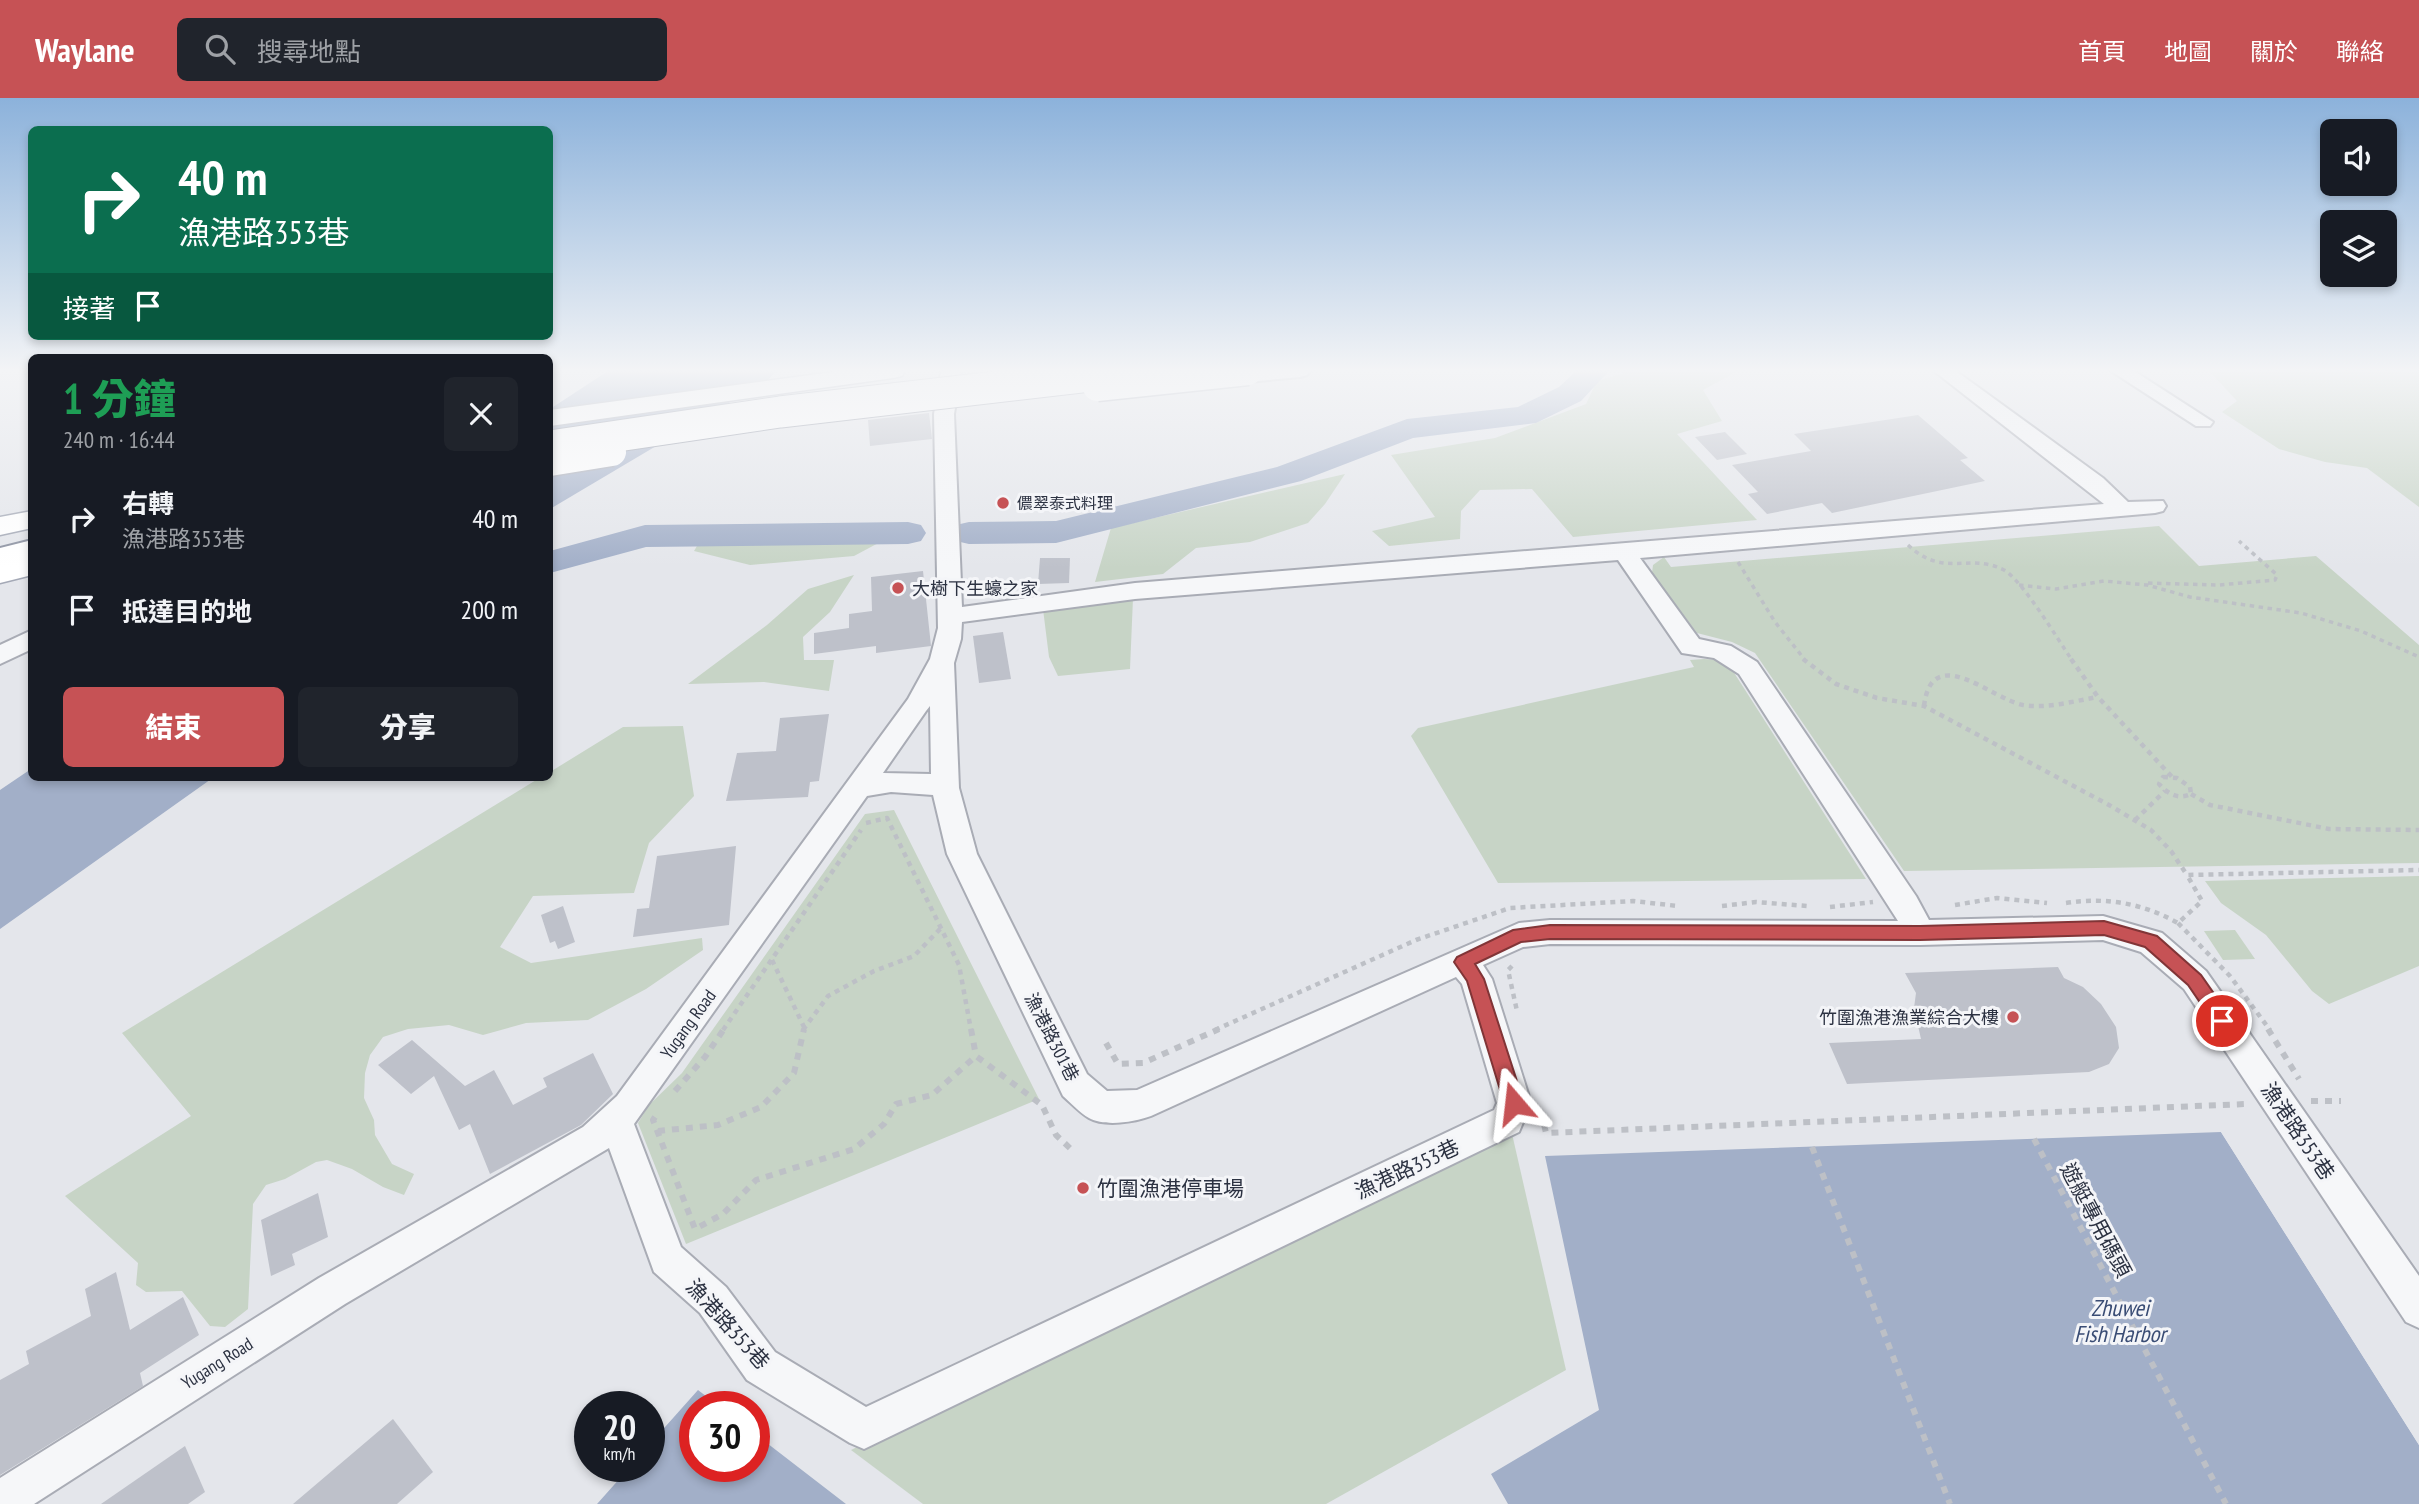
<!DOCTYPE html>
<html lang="zh-TW">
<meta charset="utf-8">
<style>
:root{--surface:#171b24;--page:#20242c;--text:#f1f3f6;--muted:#9ea1a6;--accent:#c65255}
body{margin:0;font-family:"PT Sans Narrow","Noto Sans TC",sans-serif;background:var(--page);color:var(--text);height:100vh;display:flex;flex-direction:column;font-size:26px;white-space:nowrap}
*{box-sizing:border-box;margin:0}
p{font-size:23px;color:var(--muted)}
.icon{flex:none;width:38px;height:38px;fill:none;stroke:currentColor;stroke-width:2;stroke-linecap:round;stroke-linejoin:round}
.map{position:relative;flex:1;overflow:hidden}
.panel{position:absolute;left:28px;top:256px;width:525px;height:427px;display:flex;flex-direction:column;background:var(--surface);border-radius:10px;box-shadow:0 4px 10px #0003}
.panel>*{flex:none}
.hud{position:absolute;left:28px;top:28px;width:525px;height:214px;border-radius:10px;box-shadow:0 4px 10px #0003;background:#0b6e4f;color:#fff;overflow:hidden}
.controls{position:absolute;left:2320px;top:21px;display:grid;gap:14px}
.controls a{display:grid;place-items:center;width:77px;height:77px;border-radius:10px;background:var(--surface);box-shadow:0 4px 10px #0003;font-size:35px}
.speed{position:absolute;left:574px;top:1293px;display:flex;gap:14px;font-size:35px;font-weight:700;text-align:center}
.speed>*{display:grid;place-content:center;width:91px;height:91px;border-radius:50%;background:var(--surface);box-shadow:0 4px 10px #0003;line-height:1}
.speed small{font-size:18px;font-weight:400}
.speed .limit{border:10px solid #d22;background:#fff;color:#111}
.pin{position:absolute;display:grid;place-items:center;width:60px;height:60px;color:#fff;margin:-30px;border:4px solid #fff;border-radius:50%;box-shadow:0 2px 7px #0007}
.me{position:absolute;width:77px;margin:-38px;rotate:343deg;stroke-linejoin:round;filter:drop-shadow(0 0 5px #0008)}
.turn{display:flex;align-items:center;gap:24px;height:147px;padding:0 35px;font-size:32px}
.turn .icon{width:91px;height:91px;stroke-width:2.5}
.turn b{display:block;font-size:49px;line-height:60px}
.then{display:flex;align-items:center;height:66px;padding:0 35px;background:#0003;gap:14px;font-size:26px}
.round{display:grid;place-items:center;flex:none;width:74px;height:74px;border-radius:10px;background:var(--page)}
.headline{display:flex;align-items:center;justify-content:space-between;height:119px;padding:0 35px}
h1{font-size:42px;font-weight:800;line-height:52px;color:#1e9e55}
.primary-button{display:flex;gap:14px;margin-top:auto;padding:14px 35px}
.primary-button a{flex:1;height:80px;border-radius:10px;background:var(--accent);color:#fff;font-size:28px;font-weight:800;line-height:80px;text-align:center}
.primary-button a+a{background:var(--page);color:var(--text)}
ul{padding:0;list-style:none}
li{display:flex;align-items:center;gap:21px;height:91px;padding:0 35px}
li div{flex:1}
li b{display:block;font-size:26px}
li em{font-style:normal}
header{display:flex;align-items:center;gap:42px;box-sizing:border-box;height:98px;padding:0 35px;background:var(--accent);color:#fff}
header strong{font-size:33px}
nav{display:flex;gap:38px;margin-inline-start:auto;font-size:24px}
.search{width:490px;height:63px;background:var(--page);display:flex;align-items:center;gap:18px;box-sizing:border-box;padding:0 24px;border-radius:10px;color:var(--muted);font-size:26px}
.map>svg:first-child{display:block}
.green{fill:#c7d4c6}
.water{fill:#a2afc8}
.pier{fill:#e4e6eb}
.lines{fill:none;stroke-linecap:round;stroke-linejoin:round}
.river{fill:#a2afc8;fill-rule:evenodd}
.building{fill:#bec1ca}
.minor-casing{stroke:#a9acb5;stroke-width:4}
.major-casing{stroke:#a4a9b6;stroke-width:3}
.highway-casing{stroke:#8c92a1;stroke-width:4}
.path-far2{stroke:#bdc0c6;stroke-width:3.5;stroke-dasharray:4.5 4.5;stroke-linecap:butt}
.path-far1{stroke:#bdc0c6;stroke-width:4.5;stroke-dasharray:5 5;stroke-linecap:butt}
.path{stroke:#bdc0c6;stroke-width:6;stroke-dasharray:7 7;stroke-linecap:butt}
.minor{fill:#f6f7f9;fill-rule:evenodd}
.major{fill:#fff;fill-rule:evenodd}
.highway{fill:#fff;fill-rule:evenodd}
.major-bridge-casing{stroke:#a4a9b6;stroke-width:31;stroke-linecap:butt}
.highway-bridge-casing{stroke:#8c92a1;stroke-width:33;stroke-linecap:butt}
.major-bridge{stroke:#fff;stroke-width:28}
.highway-bridge{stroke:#fff;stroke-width:31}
.route{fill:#c65255;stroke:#813537;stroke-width:2}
.poi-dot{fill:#c65255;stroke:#f4f5f8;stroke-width:2.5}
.labels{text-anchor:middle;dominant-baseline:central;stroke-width:6;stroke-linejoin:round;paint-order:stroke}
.far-poi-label{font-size:16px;fill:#2c3242;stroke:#f4f5f8;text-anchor:start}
.poi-label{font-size:18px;fill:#2c3242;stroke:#f4f5f8;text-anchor:start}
.street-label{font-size:18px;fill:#2c3242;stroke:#f4f5f8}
.near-street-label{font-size:21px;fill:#2c3242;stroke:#f4f5f8}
.near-poi-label{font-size:21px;fill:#2c3242;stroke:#f4f5f8;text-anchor:start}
.near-water-label{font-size:23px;font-style:italic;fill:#394c74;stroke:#f4f5f8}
</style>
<header>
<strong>Waylane</strong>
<div class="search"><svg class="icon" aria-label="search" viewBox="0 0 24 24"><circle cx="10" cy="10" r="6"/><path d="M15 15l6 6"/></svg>搜尋地點</div>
<nav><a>首頁</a><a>地圖</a><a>關於</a><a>聯絡</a></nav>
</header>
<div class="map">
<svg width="2419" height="1406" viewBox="0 0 2419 1406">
<rect width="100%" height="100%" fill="#e4e6eb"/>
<!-- green -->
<g class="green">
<polygon points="1630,273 1738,273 1703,292 1722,323 1677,336 1757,422 1573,439 1532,391 1480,392 1461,413 1460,441 1389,448 1372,433 1435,419 1391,357 1495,340 1586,306 1597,283"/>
<polygon points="2228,273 2419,273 2419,409 2367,370 2325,364 2279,351 2222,314 2237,303 2211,275"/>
<polygon points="1345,376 1325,406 1308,425 1250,444 1196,450 1163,476 1095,484 1111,430"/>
<polygon points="2159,428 2199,468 2316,458 2419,547 2419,765 1904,773 1755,555 1732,544 1697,535 1652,475 1653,467 1664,459 1671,469"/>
<polygon points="884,442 854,458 750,467 694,453 700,443"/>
<polygon points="854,477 830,514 803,539 804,562 834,562 829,593 764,584 688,586 767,527 808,491"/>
<polygon points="1133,500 1130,571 1058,578 1049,559 1043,511"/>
<polygon points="1704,561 1718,562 1731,570 1866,781 1498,785 1411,638 1418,630 1694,569 1690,562"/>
<polygon points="683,628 694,698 649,745 634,795 533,798 500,849 531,865 702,840 703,852 646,891 588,922 526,925 483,937 449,927 408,931 383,939 370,957 365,975 364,1000 374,1022 375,1037 392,1066 414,1076 404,1097 383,1089 352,1071 327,1062 316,1064 285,1081 266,1087 253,1106 248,1211 225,1229 210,1228 182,1193 146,1194 136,1187 138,1165 65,1098 191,1018 122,935 541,679 550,679 550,674 623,629"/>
<polygon points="894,712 1039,1001 686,1146 638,1025 649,1007 682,975 865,716"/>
<polygon points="2419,778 2419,868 2329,906 2312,893 2266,837 2221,805 2205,783"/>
<polygon points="2235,832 2255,861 2223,862 2204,833"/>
<polygon points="1510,1027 1566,1272 1326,1406 923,1406 851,1352"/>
</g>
<!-- water -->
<g class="water">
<polygon points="608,273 776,273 769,281 550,411 550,311"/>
<polygon points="31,671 32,679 214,679 0,831 0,692"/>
<polygon points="2221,1034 2419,1347 2419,1406 1508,1406 1491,1376 1599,1312 1545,1058"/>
<polygon points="698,1292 720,1309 695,1309 695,1368 754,1368 754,1335 846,1406 597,1406 630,1369 649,1368 649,1347"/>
</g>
<!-- pier -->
<polygon class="pier" points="2221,1034 2225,1034 2419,1341 2419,1347"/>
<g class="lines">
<!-- river -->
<g class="river">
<polygon points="1576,273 1609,273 1581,303 1536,325 1413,340 1301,383 1056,445 969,446 956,443 951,435 956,427 969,424 1056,423 1277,369 1407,321 1518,309 1559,289"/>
<polygon points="908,424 921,427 926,435 921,443 908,446 646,449 550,475 550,453 645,427"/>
</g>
</g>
<!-- building -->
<g class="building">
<polygon points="929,315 932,341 870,348 868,322"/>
<polygon points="1918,317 1968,360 1960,362 1985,383 1832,415 1822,405 1767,416 1748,396 1758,394 1732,367 1811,353 1794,336"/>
<polygon points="1725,334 1747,356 1717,362 1695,339"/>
<polygon points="1040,460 1070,460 1069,485 1038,486"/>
<polygon points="923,473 931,548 876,555 876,548 814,556 814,535 849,530 849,516 872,513 871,479"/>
<polygon points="1003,534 1011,581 979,585 973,538"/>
<polygon points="829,616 819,683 810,684 808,699 726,703 737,655 776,653 780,620"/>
<polygon points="736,748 729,827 633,839 637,811 649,810 657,758"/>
<polygon points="563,808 575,844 558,851 555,843 550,845 541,817"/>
<polygon points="2058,869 2064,880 2083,889 2101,906 2116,929 2119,950 2109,966 2089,974 1847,986 1829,945 1921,941 1914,910 1916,895 1905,875"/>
<polygon points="412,942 465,988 494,972 513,1007 547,989 543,980 593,955 613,996 581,1027 490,1076 470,1026 459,1032 434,978 411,996 378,967"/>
<polygon points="318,1095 328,1139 292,1156 295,1167 271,1178 261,1122"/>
<polygon points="116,1174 130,1232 183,1199 199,1237 140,1275 143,1288 0,1377 0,1282 29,1266 26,1253 91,1218 85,1191"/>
<polygon points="393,1321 433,1374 397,1406 293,1406"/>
<polygon points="185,1348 205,1394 188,1406 101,1406"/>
</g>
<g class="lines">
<defs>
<g id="minor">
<path d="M941 273H961L954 316 962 509 1135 485 2104 406 1934 273H1956L2103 380 2128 404 2163 403 2166 408 2163 413 2155 415 1640 460 1699 541 1731 548 1757 564 1916 798 1929 822 2103 818 2162 835 2206 873 2419 1178V1230L2406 1224 2184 891 2141 854 2103 842 1920 847 1550 846 1523 849 1483 867 1492 881 1531 1005 1519 1034 864 1351 850 1345 747 1282 700 1215 654 1174 609 1050 345 1206 34 1406H0V1380L319 1180 583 1029 617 998 908 601 930 561 938 530 934 316ZM1618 462 1682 555 1714 560 1739 576 1898 823 1550 822 1519 825 1137 992 1107 993 1087 976 977 756 959 690 954 565 961 541 962 524 1135 501ZM930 608 931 676 883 675 926 613ZM891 694 933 697 947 756 1063 998C1071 1005 1080 1015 1089 1020 1105 1029 1135 1024 1151 1018L1456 879 1462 886 1497 1005 1494 1012 866 1309 775 1254 726 1189 681 1149 634 1026 867 698Z"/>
<polygon points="1240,273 1310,273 1307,277 1300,279 1226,286 1219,284 1216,280 1219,276"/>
<polygon points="2111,273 2134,273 2213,324 2210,328 2196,328"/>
<polygon points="32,532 32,551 0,566 0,547"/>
</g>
<g id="major">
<polygon points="840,273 905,273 902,278 893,280 550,328 550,312"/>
<polygon points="32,413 32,430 0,437 0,419"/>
<polygon points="32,459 32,477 0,485 0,467"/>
</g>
<polygon id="highway" points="32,442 32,462 0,470 0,450"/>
</defs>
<!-- minor casing -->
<use href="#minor" class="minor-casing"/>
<!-- major casing -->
<use href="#major" class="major-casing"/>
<!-- highway casing -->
<use href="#highway" class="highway-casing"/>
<!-- path-far2 -->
<g class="path-far2">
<path d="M1908 447C1944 481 1969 454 2004 472 2023 483 2058 542 2072 562"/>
<polyline points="1738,464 1775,524 1805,562"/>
<polyline points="2148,485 2219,487 2275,482 2277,477 2239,443"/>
<polyline points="2019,487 2056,491 2104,483 2147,487 2190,499 2301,515 2361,533 2419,559"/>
</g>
<!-- path-far1 -->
<g class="path-far1">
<polyline points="1803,561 1836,586 1877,600 1924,608 2109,707 2151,732 2171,753 2187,777"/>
<polyline points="2071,561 2098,599 2172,679"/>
<path d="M1924 608C1932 543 1991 601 2023 607 2047 611 2074 603 2098 599"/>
<path d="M2163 679 2177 680 2190 689 2191 696C2178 702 2168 696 2159 686Z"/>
<polyline points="2191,696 2210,707 2329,731 2419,732"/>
<polyline points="2135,722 2165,693"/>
<polyline points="866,725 887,720 959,867 971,932"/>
<path d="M2066 805C2107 799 2142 805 2178 825L2202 803 2187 777 2419 772"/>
<polyline points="1955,807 1997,800 2047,805"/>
<polyline points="1722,808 1756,804 1807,808"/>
<polyline points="1830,809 1873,804"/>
<polyline points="2178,825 2230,878 2270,932"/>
<polyline points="772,862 804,929"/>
<polyline points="1512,868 1508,872 1517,913"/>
<polyline points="723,932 861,732"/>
<polyline points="803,932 828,898 874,873 914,858 941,830"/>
<polyline points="1215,932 1416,842 1510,810 1633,803 1678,808"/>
</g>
<!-- path -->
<g class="path">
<polyline points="971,931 976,958"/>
<polyline points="2268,931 2299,981"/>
<polyline points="1106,945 1118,966 1143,965 1219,931"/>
<polyline points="675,993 705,959 724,931"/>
<polyline points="2311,1003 2341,1003"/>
<polyline points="1541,1013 1546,1035 2246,1006"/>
<polyline points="655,1019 653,1022 695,1131 723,1116 756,1082 854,1051 884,1026 896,1006 932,997 976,958 1042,1007 1056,1037 1073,1053"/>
<polyline points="658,1033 718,1027 761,1009 794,975 804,931"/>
<polyline points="2034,1041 2226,1406"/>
<polyline points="1812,1049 1950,1406"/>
</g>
<!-- minor -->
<use href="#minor" class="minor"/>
<!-- major -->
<use href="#major" class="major"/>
<!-- highway -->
<use href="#highway" class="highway"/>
<defs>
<g id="major-bridge">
<polyline points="1097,289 1248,273"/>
<polyline points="550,364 612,354"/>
</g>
<polyline id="highway-bridge" points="550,348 780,314 1133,273"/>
</defs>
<!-- major-bridge casing -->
<use href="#major-bridge" class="major-bridge-casing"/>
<!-- highway-bridge casing -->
<use href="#highway-bridge" class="highway-bridge-casing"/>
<!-- major-bridge -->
<use href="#major-bridge" class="major-bridge"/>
<!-- highway-bridge -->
<use href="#highway-bridge" class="highway-bridge"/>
</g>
<!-- sky -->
<linearGradient id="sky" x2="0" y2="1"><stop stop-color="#8cb2db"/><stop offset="0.58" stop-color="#f3f4f6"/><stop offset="1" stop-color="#f3f4f6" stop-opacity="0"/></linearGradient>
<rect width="2419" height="470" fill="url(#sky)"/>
<!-- route -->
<polygon class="route" points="2104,823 2157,838 2201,877 2229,917 2231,923 2229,928 2222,930 2216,928 2188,887 2145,849 2104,837 1920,842 1550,841 1521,844 1475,866 1484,881 1524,1005 1521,1011 1514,1013 1507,1011 1504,1005 1467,883 1454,864 1457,859 1513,832 1550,827 1920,828"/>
<!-- markers -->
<g class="poi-dot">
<circle cx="1003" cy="405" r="7"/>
<circle cx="898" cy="490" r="7"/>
<circle cx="2013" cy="919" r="7"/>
<circle cx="1083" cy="1090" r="7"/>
</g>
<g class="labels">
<!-- far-poi labels -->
<g class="far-poi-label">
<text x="1017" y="405">儂翠泰式料理</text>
</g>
<!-- poi labels -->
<g class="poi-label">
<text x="912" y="490">大樹下生蠔之家</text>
<text x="1999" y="919" text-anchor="end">竹圍漁港漁業綜合大樓</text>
</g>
<!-- street labels -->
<g class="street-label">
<text transform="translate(688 926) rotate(-54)">Yugang Road</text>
<text transform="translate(1052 939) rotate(63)">漁港路301巷</text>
<text transform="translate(217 1265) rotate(-32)">Yugang Road</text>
</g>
<!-- near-street labels -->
<g class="near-street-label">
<text transform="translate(2298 1033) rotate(56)">漁港路353巷</text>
<text transform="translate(1407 1071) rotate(-25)">漁港路353巷</text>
<text transform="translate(2096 1122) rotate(62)">遊艇專用碼頭</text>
<text transform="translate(728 1226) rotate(48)">漁港路353巷</text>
</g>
<!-- near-poi labels -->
<g class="near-poi-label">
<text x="1097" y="1090">竹圍漁港停車場</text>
</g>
<!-- near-water labels -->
<g class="near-water-label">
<text x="2120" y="1209">Zhuwei<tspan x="2120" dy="26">Fish Harbor</tspan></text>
</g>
</g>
</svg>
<div class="controls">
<a><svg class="icon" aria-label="sound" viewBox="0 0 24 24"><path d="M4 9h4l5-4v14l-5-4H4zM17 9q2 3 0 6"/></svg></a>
<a><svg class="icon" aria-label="layers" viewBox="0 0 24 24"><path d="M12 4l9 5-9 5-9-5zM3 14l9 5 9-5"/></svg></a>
</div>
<div class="speed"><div>20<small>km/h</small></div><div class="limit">30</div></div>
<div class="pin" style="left:2222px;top:923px;background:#d93025"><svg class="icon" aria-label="arrive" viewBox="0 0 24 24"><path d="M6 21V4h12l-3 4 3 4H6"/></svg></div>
<svg class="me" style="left:1514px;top:1005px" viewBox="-20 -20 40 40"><path d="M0-17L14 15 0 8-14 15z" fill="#c65255" stroke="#fff" stroke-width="4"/></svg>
<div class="hud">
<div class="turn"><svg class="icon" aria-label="right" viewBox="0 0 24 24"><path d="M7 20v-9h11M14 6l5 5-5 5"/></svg><div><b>40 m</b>漁港路353巷</div></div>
<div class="then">接著<svg class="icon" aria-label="arrive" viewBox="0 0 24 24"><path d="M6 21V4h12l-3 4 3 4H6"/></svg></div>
</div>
<section class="panel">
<div class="headline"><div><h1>1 分鐘</h1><p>240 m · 16:44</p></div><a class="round"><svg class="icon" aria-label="close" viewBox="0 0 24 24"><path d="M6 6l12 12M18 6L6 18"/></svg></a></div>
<ul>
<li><svg class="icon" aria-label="right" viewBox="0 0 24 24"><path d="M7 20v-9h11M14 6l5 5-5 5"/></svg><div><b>右轉</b><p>漁港路353巷</p></div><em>40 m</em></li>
<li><svg class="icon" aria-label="arrive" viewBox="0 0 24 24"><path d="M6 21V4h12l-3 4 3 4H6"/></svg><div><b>抵達目的地</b></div><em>200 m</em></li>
</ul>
<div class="primary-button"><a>結束</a><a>分享</a></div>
</section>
</div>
